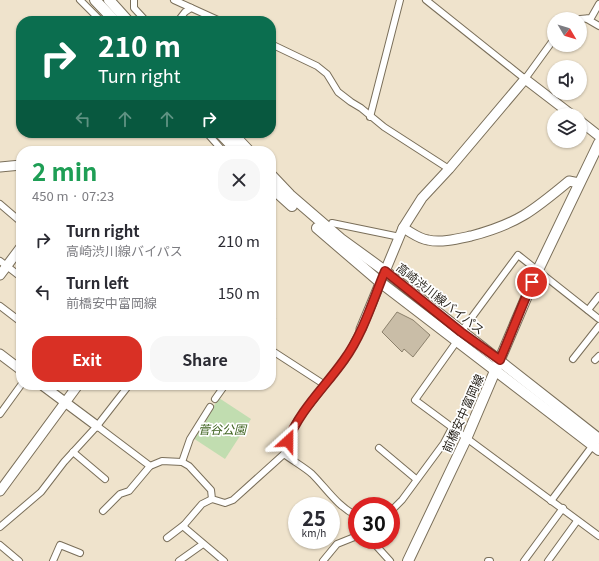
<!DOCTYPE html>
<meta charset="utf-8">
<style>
:root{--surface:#fff;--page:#f7f7f7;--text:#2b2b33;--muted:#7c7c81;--accent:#d93025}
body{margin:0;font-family:Georgia,"Noto Sans JP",serif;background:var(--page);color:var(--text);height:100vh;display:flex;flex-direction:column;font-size:15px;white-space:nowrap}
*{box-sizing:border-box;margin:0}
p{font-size:13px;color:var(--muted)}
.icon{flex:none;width:22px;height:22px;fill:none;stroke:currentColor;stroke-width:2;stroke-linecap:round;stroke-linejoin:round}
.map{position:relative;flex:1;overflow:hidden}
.panel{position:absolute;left:16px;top:146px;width:260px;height:244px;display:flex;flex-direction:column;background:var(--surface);border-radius:16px;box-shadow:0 1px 3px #0004}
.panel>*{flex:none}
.hud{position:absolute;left:16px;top:16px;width:260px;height:122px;border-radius:16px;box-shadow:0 1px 3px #0004;background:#0b6e4f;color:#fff;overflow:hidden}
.needle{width:26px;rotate:128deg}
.controls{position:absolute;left:547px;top:12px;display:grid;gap:8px}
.controls a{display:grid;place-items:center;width:40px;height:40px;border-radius:50%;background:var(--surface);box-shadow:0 1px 3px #0004;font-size:20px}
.speed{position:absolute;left:288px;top:497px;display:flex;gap:8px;font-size:20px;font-weight:700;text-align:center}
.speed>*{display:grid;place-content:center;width:52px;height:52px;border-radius:50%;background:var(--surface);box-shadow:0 1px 3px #0004;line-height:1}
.speed small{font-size:10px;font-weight:400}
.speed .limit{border:6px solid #d22;background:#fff;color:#111}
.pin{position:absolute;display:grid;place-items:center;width:34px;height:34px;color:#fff;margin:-17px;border:2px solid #fff;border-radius:50%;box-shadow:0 1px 4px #0007}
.me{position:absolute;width:44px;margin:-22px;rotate:24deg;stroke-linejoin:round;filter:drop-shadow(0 0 3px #0008)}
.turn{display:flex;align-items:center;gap:14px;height:84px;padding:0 16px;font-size:18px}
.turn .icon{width:52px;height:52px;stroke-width:2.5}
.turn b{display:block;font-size:28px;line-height:34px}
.lanes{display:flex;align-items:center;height:38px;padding:0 16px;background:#0003;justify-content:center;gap:20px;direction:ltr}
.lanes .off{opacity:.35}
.round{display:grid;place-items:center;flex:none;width:42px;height:42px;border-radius:16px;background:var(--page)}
.headline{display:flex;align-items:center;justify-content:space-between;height:68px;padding:0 16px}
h1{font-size:24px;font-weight:700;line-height:30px;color:#1e9e55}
.action{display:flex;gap:8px;margin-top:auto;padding:8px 16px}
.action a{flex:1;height:46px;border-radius:16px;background:var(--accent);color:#fff;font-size:16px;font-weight:700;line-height:46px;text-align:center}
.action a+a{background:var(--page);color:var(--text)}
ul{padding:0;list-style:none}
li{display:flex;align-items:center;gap:12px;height:52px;padding:0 16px}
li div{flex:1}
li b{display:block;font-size:15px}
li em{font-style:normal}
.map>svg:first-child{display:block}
.green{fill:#c1ddb0}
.building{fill:#c9bda7;stroke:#8c816c}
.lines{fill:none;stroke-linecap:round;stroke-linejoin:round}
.street-casing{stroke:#7a6f5a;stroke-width:8}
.secondary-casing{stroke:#7a6f5a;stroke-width:11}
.primary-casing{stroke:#7a6f5a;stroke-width:12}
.street{stroke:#fff;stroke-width:6}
.secondary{stroke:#fff;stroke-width:9}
.primary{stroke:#fff;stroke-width:10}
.route-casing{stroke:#8d1f18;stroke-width:10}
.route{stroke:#d93025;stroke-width:7}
.labels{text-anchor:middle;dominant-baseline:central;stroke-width:3.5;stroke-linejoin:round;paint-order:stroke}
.street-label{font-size:12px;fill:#241f17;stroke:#fff}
.park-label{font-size:12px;font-style:italic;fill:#3f6320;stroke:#fff}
</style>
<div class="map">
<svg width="599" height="561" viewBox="0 0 599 561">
<rect width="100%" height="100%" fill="#efe3cc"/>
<!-- green -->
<polygon class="green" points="219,398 251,419 225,459 193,438"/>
<!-- building -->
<polygon class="building" points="397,312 413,320 430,335 413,357 404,349 402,352 382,332"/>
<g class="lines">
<defs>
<g id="street">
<polyline points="80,0 101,21"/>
<polyline points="134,0 134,8 146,21"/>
<polyline points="174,0 220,21"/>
<polyline points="426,0 525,79 554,39"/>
<polyline points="580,19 591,18 599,4"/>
<polyline points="587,19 599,26"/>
<polyline points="178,21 185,12 191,8"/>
<polyline points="271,44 317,66 327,74 338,92 351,102 361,108 384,127 449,169"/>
<polyline points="370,117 400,0"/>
<polyline points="207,133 223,151"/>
<polyline points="0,204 21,222"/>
<polyline points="332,223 400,237"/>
<polyline points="0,261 21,277"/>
<polyline points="0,306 21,322"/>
<polyline points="588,310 599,296"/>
<polyline points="271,322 272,319"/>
<polyline points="461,332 518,255 599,319"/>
<polyline points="457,341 415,400 599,536"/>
<polyline points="271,350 325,385"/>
<polyline points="573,359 599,326"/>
<polyline points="595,360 599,356"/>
<polyline points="215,399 225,385"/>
<polyline points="0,414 21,385"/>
<polyline points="97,426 129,385"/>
<polyline points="379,448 416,479"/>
<polyline points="73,452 105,479"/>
<path d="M284 454C293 461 304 467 312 474 327 489 337 506 357 516"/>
<polyline points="182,462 190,439 210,407"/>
<polyline points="212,499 202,504 184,525 185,528 224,561"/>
<polyline points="551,501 593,445"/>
<polyline points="103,511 120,494 129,491 150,466 162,461 182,462 189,466 211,490 212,499 225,503 233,500 284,454 292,430 297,421 345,360 361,329"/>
<polyline points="391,511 402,500 444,443 452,428"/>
<polyline points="0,527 41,492 64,462 97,426 150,466"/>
<polyline points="167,538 184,525"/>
<polyline points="371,540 390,561"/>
<polyline points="0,545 19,561"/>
<polyline points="53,561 60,545 80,553"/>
<polyline points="179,561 203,544"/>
<polyline points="323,561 337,544 357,536"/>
<polyline points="488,561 490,561"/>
<polyline points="524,561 563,508"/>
<polyline points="548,561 577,521"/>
</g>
<g id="secondary">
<polyline points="580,121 599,136"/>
<polyline points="0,167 21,165"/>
<path d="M403 228C411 232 419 239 428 240 441 243 457 239 471 236 517 224 533 211 569 181L579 183"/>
<polyline points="0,275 21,247"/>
<polyline points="361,329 403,228 422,198 449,169 525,79 572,115"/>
<polyline points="0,354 21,370"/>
<polyline points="42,385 97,426"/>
<polyline points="0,491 78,385"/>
</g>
<g id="primary">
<polyline points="95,0 115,21"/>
<polyline points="109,0 128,21"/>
<polyline points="220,133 237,151"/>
<polyline points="232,133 249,151"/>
<polyline points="271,175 290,195 341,239 385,271 599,439"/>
<polyline points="271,187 292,206"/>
<polyline points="317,228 380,282 599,450"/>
<polyline points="408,561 466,439 538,270 599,143"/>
</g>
</defs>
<!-- street casing -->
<use href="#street" class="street-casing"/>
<!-- secondary casing -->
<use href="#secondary" class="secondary-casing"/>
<!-- primary casing -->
<use href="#primary" class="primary-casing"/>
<!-- street -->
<use href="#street" class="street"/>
<!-- secondary -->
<use href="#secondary" class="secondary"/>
<!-- primary -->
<use href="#primary" class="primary"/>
</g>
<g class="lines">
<defs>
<path id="route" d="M288 441C299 411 325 387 344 360 363 334 373 300 385 271L461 332 500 360 532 282"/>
</defs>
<!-- route casing -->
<use href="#route" class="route-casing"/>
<!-- route -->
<use href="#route" class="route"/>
</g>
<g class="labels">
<!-- street labels -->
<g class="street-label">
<text transform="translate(441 298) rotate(38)">高崎渋川線バイパス</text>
<text transform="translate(462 413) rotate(-66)">前橋安中富岡線</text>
</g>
<!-- park labels -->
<g class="park-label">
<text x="222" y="428">菅谷公園</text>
</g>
</g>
</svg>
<div class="controls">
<a><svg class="needle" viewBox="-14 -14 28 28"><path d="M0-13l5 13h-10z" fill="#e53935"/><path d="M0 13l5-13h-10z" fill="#7c7c81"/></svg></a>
<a><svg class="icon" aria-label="sound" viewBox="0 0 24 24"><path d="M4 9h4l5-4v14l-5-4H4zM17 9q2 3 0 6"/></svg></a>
<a><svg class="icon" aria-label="layers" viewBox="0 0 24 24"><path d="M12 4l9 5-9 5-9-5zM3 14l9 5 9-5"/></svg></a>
</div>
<div class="speed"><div>25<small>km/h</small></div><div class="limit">30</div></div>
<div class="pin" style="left:532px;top:282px;background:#d93025"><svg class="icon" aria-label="arrive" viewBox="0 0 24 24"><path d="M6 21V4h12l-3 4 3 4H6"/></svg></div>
<svg class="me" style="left:288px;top:441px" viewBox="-20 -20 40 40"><path d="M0-17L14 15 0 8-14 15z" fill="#d93025" stroke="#fff" stroke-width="4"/></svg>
<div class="hud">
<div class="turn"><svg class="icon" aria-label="right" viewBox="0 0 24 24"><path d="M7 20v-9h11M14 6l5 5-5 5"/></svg><div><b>210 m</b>Turn right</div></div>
<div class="lanes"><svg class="icon off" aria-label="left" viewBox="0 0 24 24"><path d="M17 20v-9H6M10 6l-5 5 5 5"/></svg><svg class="icon off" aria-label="ahead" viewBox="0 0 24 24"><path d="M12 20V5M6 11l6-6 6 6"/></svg><svg class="icon off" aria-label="ahead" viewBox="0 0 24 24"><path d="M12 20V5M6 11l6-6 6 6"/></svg><svg class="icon" aria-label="right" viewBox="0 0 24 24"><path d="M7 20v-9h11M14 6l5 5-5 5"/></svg></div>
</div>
<section class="panel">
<div class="headline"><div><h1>2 min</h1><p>450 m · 07:23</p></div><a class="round"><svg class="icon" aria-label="close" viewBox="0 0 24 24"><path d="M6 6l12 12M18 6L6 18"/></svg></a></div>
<ul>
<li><svg class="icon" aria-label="right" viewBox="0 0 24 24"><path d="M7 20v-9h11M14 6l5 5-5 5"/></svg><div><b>Turn right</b><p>高崎渋川線バイパス</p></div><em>210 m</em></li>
<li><svg class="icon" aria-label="left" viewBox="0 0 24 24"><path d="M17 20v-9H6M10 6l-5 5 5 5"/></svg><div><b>Turn left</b><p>前橋安中富岡線</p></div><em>150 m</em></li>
</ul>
<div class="action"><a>Exit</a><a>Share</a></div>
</section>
</div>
